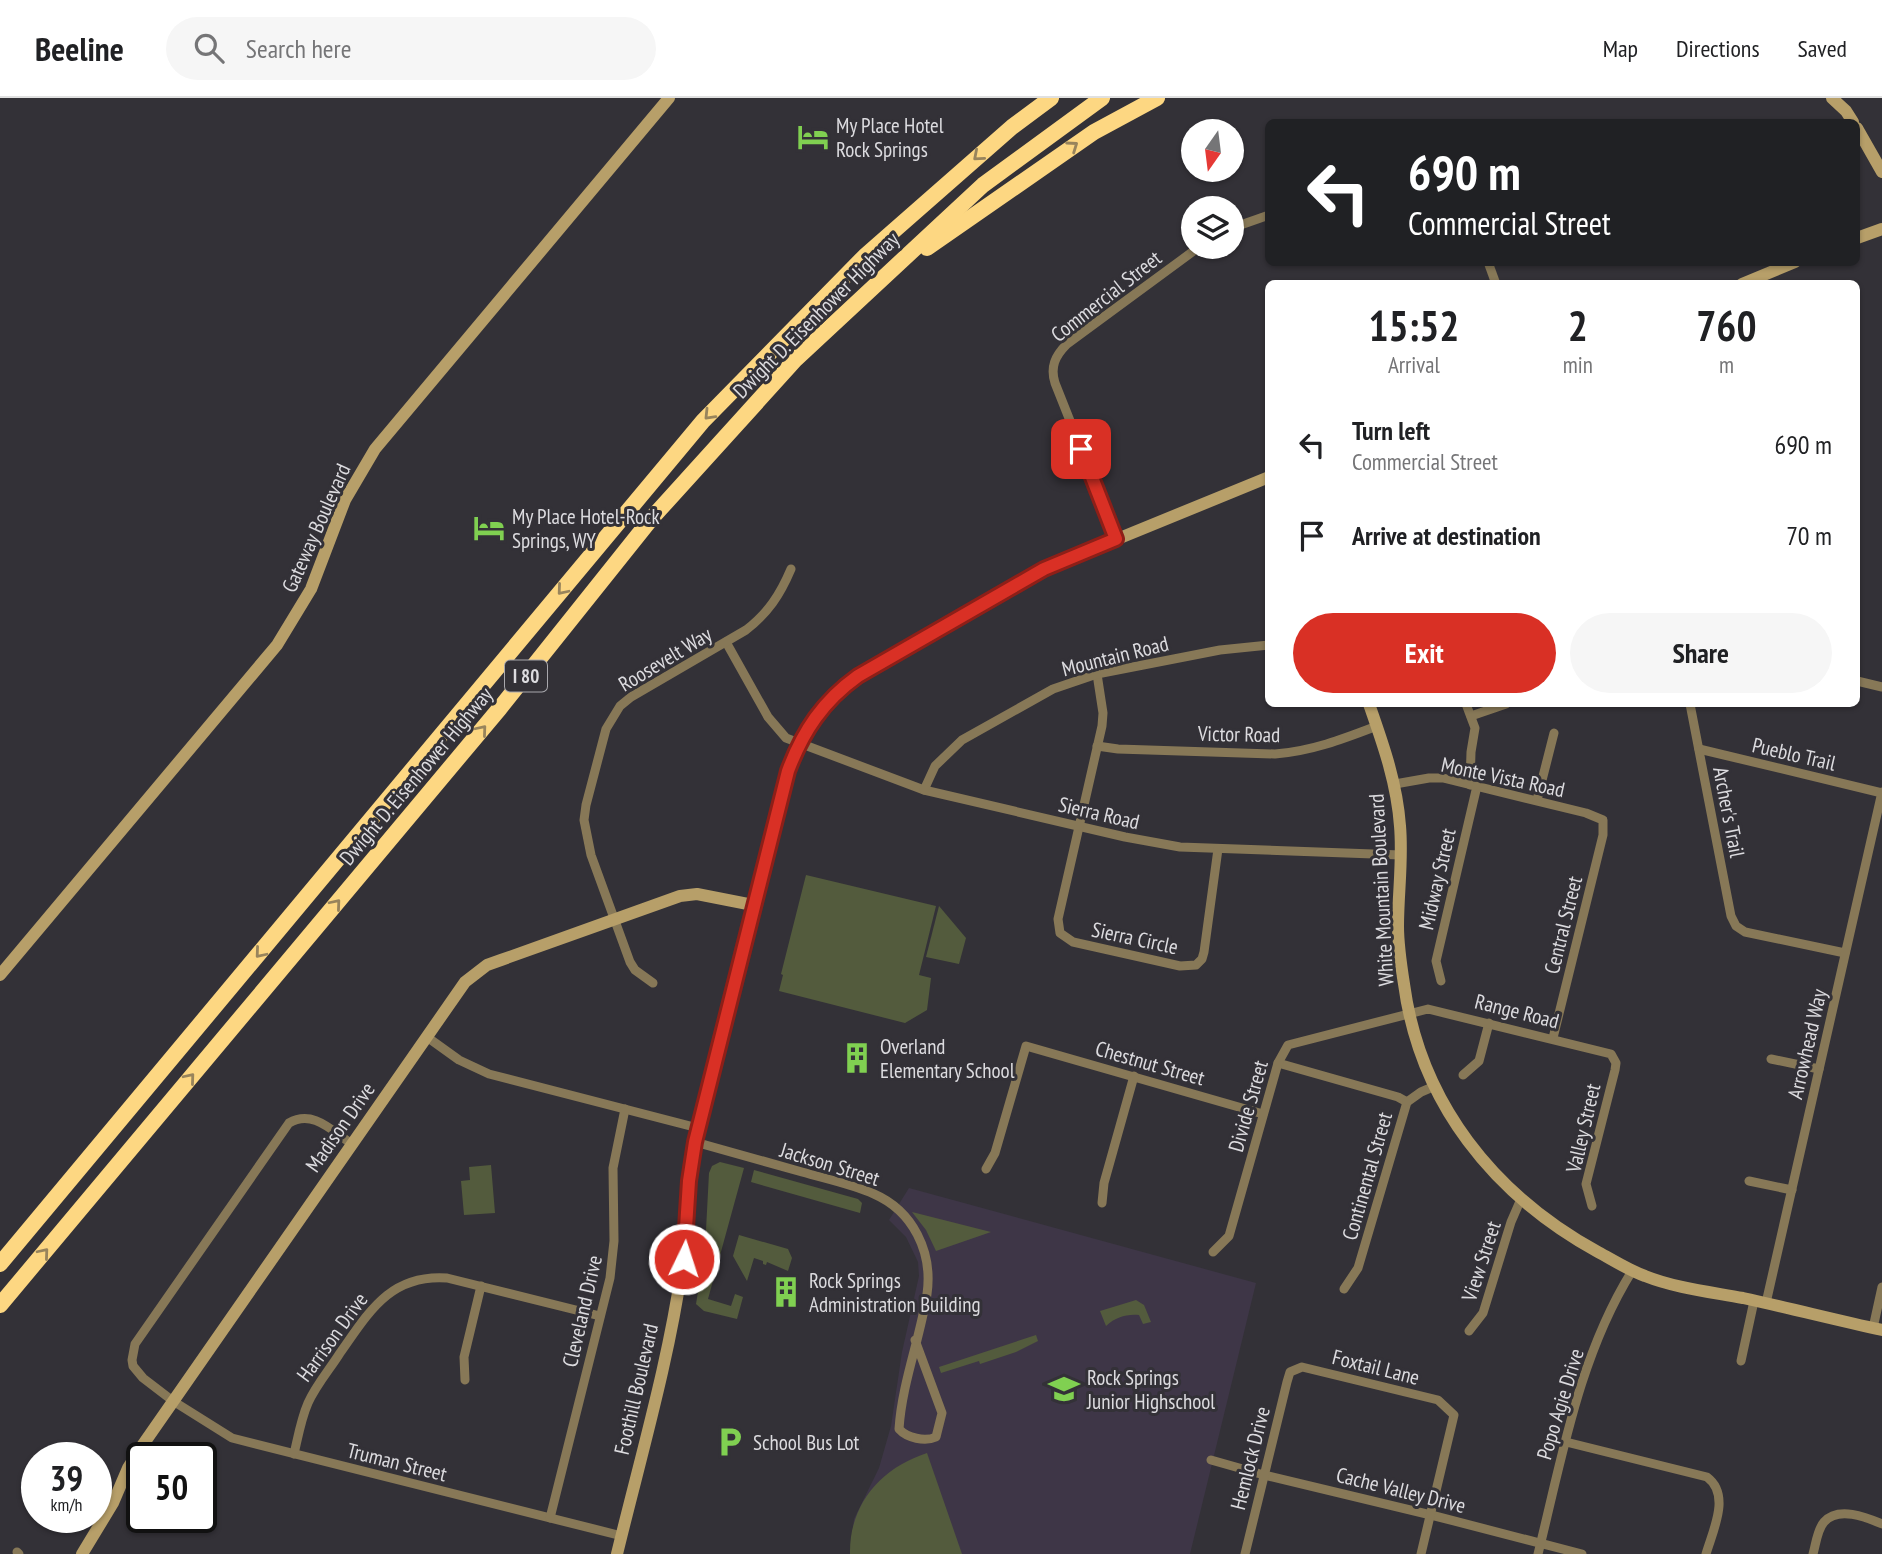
<!DOCTYPE html>
<style>
:root{--surface:#fff;--page:#f6f6f6;--text:#202124;--muted:#757577;--line:#e0e0e0;--accent:#d93025}
body{margin:0;font-family:"PT Sans Narrow",sans-serif;background:var(--page);color:var(--text);height:100vh;display:flex;flex-direction:column;font-size:26px;white-space:nowrap}
*{box-sizing:border-box;margin:0}
p{font-size:23px;color:var(--muted)}
.icon{flex:none;width:38px;height:38px;fill:none;stroke:currentColor;stroke-width:2;stroke-linecap:round;stroke-linejoin:round}
.map{position:relative;flex:1;overflow:hidden}
.sheet{position:absolute;left:1265px;top:182px;width:595px;height:427px;display:flex;flex-direction:column;background:var(--surface);border-radius:10px;box-shadow:0 2px 5px #0004}
.sheet>*{flex:none}
.hud{position:absolute;left:1265px;top:21px;width:595px;height:147px;border-radius:10px;box-shadow:0 2px 5px #0004;background:#202124;color:#fff;overflow:hidden}
.needle{width:46px;rotate:194deg}
.fabs{position:absolute;left:1181px;top:21px;display:grid;gap:14px}
.fabs a{display:grid;place-items:center;width:63px;height:63px;border-radius:50%;background:var(--surface);box-shadow:0 2px 5px #0004;font-size:35px}
.speed{position:absolute;left:21px;top:1344px;display:flex;gap:14px;font-size:35px;font-weight:700;text-align:center}
.speed>*{display:grid;place-content:center;width:91px;height:91px;border-radius:50%;background:var(--surface);box-shadow:0 2px 5px #0004;line-height:1}
.speed small{font-size:18px;font-weight:400}
.speed .limit{border:4px solid #111;border-radius:10px;background:#fff;color:#111}
.pin{position:absolute;display:grid;place-items:center;width:60px;height:60px;color:#fff;margin:-30px;border-radius:14px;box-shadow:0 4px 10px #0006}
.me{position:absolute;width:77px;margin:-38px;rotate:4deg;stroke-linejoin:round;filter:drop-shadow(0 0 5px #0008)}
.turn{display:flex;align-items:center;gap:24px;height:147px;padding:0 28px;font-size:32px}
.turn .icon{width:91px;height:91px;stroke-width:2.5}
.turn b{display:block;font-size:49px;line-height:60px}
.eta{display:flex;justify-content:space-evenly;align-items:center;height:119px;text-align:center}
.eta b{font-size:42px;font-weight:600;line-height:49px}
.cta{display:flex;gap:14px;margin-top:auto;padding:14px 28px}
.cta a{flex:1;height:80px;border-radius:42px;background:var(--accent);color:#fff;font-size:28px;font-weight:600;line-height:80px;text-align:center}
.cta a+a{background:var(--page);color:var(--text)}
ul{padding:0;list-style:none}
li{display:flex;align-items:center;gap:21px;height:91px;padding:0 28px}
li div{flex:1}
li b{display:block;font-size:26px}
li em{font-style:normal}
header{display:flex;align-items:center;gap:42px;box-sizing:border-box;height:98px;padding:0 35px;background:var(--surface);border-bottom:2px solid var(--line)}
header strong{font-size:33px}
nav{display:flex;gap:38px;margin-inline-start:auto;font-size:24px}
.search{width:490px;height:63px;background:var(--page);display:flex;align-items:center;gap:18px;box-sizing:border-box;padding:0 24px;border-radius:38px;color:var(--muted);font-size:26px}
.map>svg:first-child{display:block}
.education{fill:#3e3647}
.green{fill:#535b3d}
.lines{fill:none;stroke-linecap:round;stroke-linejoin:round}
.street{stroke:#877857;stroke-width:9}
.secondary{stroke:#b79f69;stroke-width:12}
.highway{stroke:#fdd782;stroke-width:16}
.oneway{stroke:#98845c}
.route-casing{stroke:#8d1f18;stroke-width:18}
.route{stroke:#d93025;stroke-width:12}
.labels{text-anchor:middle;dominant-baseline:central;stroke-width:6;stroke-linejoin:round;paint-order:stroke}
.shield{fill:#333137;stroke:#a9a8ad;stroke-width:2}
.shield-label{font-size:19px;font-weight:bold;fill:#dcdbdf}
.poi-label{font-size:21px;fill:#dcdbdf;stroke:#333137;text-anchor:start}
.street-label{font-size:21px;fill:#dcdbdf;stroke:#333137}
</style>
<header>
<strong>Beeline</strong>
<div class="search"><svg class="icon" aria-label="search" viewBox="0 0 24 24"><circle cx="10" cy="10" r="6"/><path d="M15 15l6 6"/></svg>Search here</div>
<nav><a>Map</a><a>Directions</a><a>Saved</a></nav>
</header>
<div class="map">
<svg width="1882" height="1456" viewBox="0 0 1882 1456">
<rect width="100%" height="100%" fill="#333137"/>
<!-- education -->
<polygon class="education" points="909,1090 1256,1185 1190,1456 850,1456 854,1421 879,1370 891,1328 902,1254 919,1178 918,1164 906,1139 889,1122"/>
<!-- green -->
<g class="green">
<polygon points="806,777 936,808 919,877 931,880 927,912 905,925 779,893 783,877 781,876"/>
<polygon points="939,808 966,840 959,866 926,859"/>
<polygon points="720,1064 744,1070 708,1201 731,1208 735,1196 743,1199 737,1221 704,1213 696,1206 705,1151 709,1075 712,1068"/>
<polygon points="491,1067 495,1115 464,1117 461,1083 470,1082 469,1069"/>
<polygon points="754,1072 858,1101 862,1105 860,1115 751,1084"/>
<polygon points="912,1114 991,1134 936,1153 926,1132"/>
<polygon points="739,1137 788,1151 792,1160 788,1173 767,1164 766,1167 763,1166 763,1163 754,1160 747,1183 733,1158"/>
<path d="M1136 1202 1144 1207 1151 1224 1143 1226 1139 1217C1126 1216 1116 1219 1106 1228L1100 1213Z"/>
<polygon points="1036,1237 1038,1243 1016,1254 980,1266 979,1263 941,1275 939,1269"/>
<path d="M927 1355 962 1456H850C849 1406 881 1370 927 1355Z"/>
</g>
<g class="lines">
<!-- street -->
<g class="street">
<polyline points="1232,130 1269,117"/>
<polyline points="1488,164 1496,186"/>
<path d="M1117 441 1055 285C1050 269 1055 258 1067 246L1199 149"/>
<polyline points="726,544 768,619 786,640 924,692 1125,739 1180,749 1401,757"/>
<polyline points="1097,576 1103,615 1102,628 1058,821 1060,835 1073,844 1180,868 1196,867 1202,861 1204,854 1218,751"/>
<polyline points="1857,583 1882,589"/>
<polyline points="1466,606 1475,630 1471,654 1470,687"/>
<polyline points="1690,606 1731,818 1736,828 1745,834 1845,855"/>
<polyline points="1471,618 1506,606"/>
<path d="M1097 648 1118 651 1275 656C1312 653 1343 641 1377 628"/>
<polyline points="1699,651 1882,695"/>
<polyline points="1395,686 1429,680 1443,680 1586,715 1603,722 1603,737 1553,940"/>
<polyline points="924,692 935,668 962,642 1053,591 1097,576 1220,552 1269,547"/>
<polyline points="1537,702 1554,635"/>
<polyline points="1441,883 1436,863 1477,688"/>
<path d="M653 885 635 872 630 864 591 757 584 722 586 707 606 631 620 608 631 599 746 532C768 515 780 497 791 471"/>
<polyline points="427,939 459,962 489,976 698,1030"/>
<polyline points="1771,961 1819,971"/>
<polyline points="1278,965 1398,999 1407,1004"/>
<polyline points="1463,977 1479,963 1489,925"/>
<path d="M695 1044C731 1054 767 1064 802 1074 826 1081 851 1086 874 1096 913 1113 933 1154 927 1196 920 1241 902 1285 899 1331 907 1340 925 1344 936 1339L942 1315 915 1242"/>
<path d="M352 1046C332 1033 313 1011 289 1025L135 1246 132 1262 133 1268 143 1280 173 1303 232 1340 622 1438"/>
<polyline points="986,1071 995,1055 1026,948 1263,1016"/>
<polyline points="1749,1083 1792,1092"/>
<polyline points="1102,1105 1104,1085 1134,978"/>
<polyline points="1213,1154 1229,1138 1278,965 1288,947 1428,911 1611,956 1616,965 1615,972 1586,1086 1592,1108"/>
<polyline points="1344,1191 1358,1170 1407,1004 1421,994 1435,988"/>
<polyline points="1766,1205 1882,694"/>
<polyline points="1873,1230 1882,1189"/>
<polyline points="1469,1233 1483,1215 1511,1124 1521,1101"/>
<polyline points="1741,1263 1754,1203"/>
<polyline points="465,1282 464,1259 481,1188"/>
<path d="M1566 1344 1707 1379C1731 1397 1713 1432 1706 1456"/>
<path d="M294 1356C298 1339 301 1321 308 1305 316 1287 330 1271 340 1255 369 1214 390 1176 447 1180L600 1218"/>
<polyline points="1211,1362 1264,1377 1431,1417 1582,1456"/>
<polyline points="550,1420 610,1180 614,1143 613,1070 625,1011"/>
<polyline points="17,1454 19,1456"/>
<polyline points="1245,1456 1287,1284 1290,1274 1302,1269 1438,1302 1454,1317 1421,1456"/>
<path d="M1538 1456C1562 1360 1579 1258 1632 1173"/>
<path d="M1813 1456C1816 1446 1817 1432 1824 1424 1838 1408 1866 1419 1882 1426"/>
</g>
<!-- secondary -->
<g class="secondary">
<polyline points="1832,0 1846,13 1853,24"/>
<polyline points="1857,30 1882,74"/>
<polyline points="1857,140 1882,131"/>
<polyline points="1742,186 1795,164"/>
<path d="M1369 606C1383 646 1397 685 1400 728 1403 762 1398 795 1398 828 1398 848 1401 867 1404 886 1420 1005 1494 1097 1598 1154 1613 1162 1628 1172 1645 1178 1675 1190 1711 1194 1743 1200 1789 1210 1836 1222 1882 1232"/>
<polyline points="0,877 277,547 311,491 345,402 375,351 669,0"/>
<polyline points="82,1456 113,1405 128,1370 142,1348 465,884 487,867 501,862 680,798 697,796 753,807"/>
<path d="M617 1456C640 1361 670 1259 683 1162 689 1123 688 1083 695 1044L788 673C803 633 823 603 858 578L1044 471 1269 379"/>
</g>
<!-- highway -->
<g class="highway">
<polyline points="927,150 1094,34 1157,0"/>
<polyline points="0,1166 703,323 865,158 1012,29 1051,0"/>
<polyline points="0,1207 500,610 651,421 795,262 983,87 1102,0"/>
</g>
</g>
<!-- one-way arrows -->
<defs><path id="oneway-chevron" d="M-2-3.5L2.5 0L-2 3.5" fill="none" stroke-width="1.6" stroke-linecap="round" stroke-linejoin="round" transform="scale(1.75)"/></defs>
<g class="oneway">
<use href="#oneway-chevron" transform="translate(1073 48) rotate(-35)"/>
<use href="#oneway-chevron" transform="translate(978 58) rotate(139)"/>
<use href="#oneway-chevron" transform="translate(709 317) rotate(134)"/>
<use href="#oneway-chevron" transform="translate(562 492) rotate(130)"/>
<use href="#oneway-chevron" transform="translate(482 632) rotate(-50)"/>
<use href="#oneway-chevron" transform="translate(336 806) rotate(-50)"/>
<use href="#oneway-chevron" transform="translate(260 855) rotate(130)"/>
<use href="#oneway-chevron" transform="translate(190 980) rotate(-50)"/>
<use href="#oneway-chevron" transform="translate(44 1155) rotate(-50)"/>
</g>
<g class="lines">
<defs>
<path id="route" d="M684 1161 689 1083 695 1044 788 673C803 633 823 603 858 578L1044 471 1116 441 1081 351"/>
</defs>
<!-- route casing -->
<use href="#route" class="route-casing"/>
<!-- route -->
<use href="#route" class="route"/>
</g>
<!-- icons -->
<defs>
<symbol id="hotel-bare" viewBox="-9 -9 18 18"><path d="M-6-4.5h1.5V1H6V5H4.5V3h-9V5H-6ZM-4 0a1.8 1.8 0 1 1 3.6 0ZM.5 0V-2.5h3Q6-2.5 6 0Z" fill="#80d051" stroke="#333137" stroke-width="2.5" paint-order="stroke"/></symbol>
<symbol id="building-bare" viewBox="-9 -9 18 18"><path d="M-4-6H4V6H1V3H-1V6H-4ZM-2.5-4.3h1.7v1.8h-1.7ZM.8-4.3h1.7v1.8H.8ZM-2.5-1h1.7V.8h-1.7ZM.8-1h1.7V.8H.8Z" fill="#80d051" stroke="#333137" stroke-width="2.5" paint-order="stroke"/></symbol>
<symbol id="school-bare" viewBox="-9 -9 18 18"><path d="M0-5L7-2L0 1L-7-2ZM-4 1L0 2.5L4 1V4Q0 6-4 4Z" fill="#80d051" stroke="#333137" stroke-width="2.5" paint-order="stroke"/></symbol>
<symbol id="parking-bare" viewBox="-9 -9 18 18"><path d="M-3.5-5.5H1a3.5 3.5 0 0 1 0 7H-1V5.5H-3.5ZM-1-3.4V-.6H.8a1.4 1.4 0 0 0 0-2.8Z" fill="#80d051" stroke="#333137" stroke-width="2.5" paint-order="stroke"/></symbol>
</defs>
<g fill-rule="evenodd">
<use href="#hotel-bare" x="791" y="17" width="44" height="44"/>
<use href="#hotel-bare" x="467" y="408" width="44" height="44"/>
<use href="#building-bare" x="835" y="938" width="44" height="44"/>
<use href="#building-bare" x="764" y="1172" width="44" height="44"/>
<use href="#school-bare" x="1042" y="1269" width="44" height="44"/>
<use href="#parking-bare" x="708" y="1322" width="44" height="44"/>
</g>
<g class="labels">
<!-- shield labels -->
<rect class="shield" x="505" y="562.5" width="42" height="31" rx="5"/>
<g class="shield-label">
<text x="526" y="578">I 80</text>
</g>
<!-- poi labels -->
<g class="poi-label">
<text x="836" y="27">My Place Hotel<tspan x="836" dy="24">Rock Springs</tspan></text>
<text x="512" y="418">My Place Hotel-Rock<tspan x="512" dy="24">Springs, WY</tspan></text>
<text x="880" y="948">Overland<tspan x="880" dy="24">Elementary School</tspan></text>
<text x="809" y="1182">Rock Springs<tspan x="809" dy="24">Administration Building</tspan></text>
<text x="1087" y="1279">Rock Springs<tspan x="1087" dy="24">Junior Highschool</tspan></text>
<text x="753" y="1344">School Bus Lot</text>
</g>
<!-- street labels -->
<g class="street-label">
<text transform="translate(1106 198) rotate(-38)">Commercial Street</text>
<text transform="translate(816 217) rotate(-45)">Dwight D. Eisenhower Highway</text>
<text transform="translate(316 430) rotate(-66)">Gateway Boulevard</text>
<text transform="translate(1115 558) rotate(-14)">Mountain Road</text>
<text transform="translate(665 561) rotate(-31)">Roosevelt Way</text>
<text transform="translate(1239 636) rotate(1)">Victor Road</text>
<text transform="translate(1794 656) rotate(13)">Pueblo Trail</text>
<text transform="translate(416 678) rotate(-50)">Dwight D. Eisenhower Highway</text>
<text transform="translate(1503 679) rotate(12)">Monte Vista Road</text>
<text transform="translate(1729 714) rotate(79)">Archer's Trail</text>
<text transform="translate(1099 715) rotate(13)">Sierra Road</text>
<text transform="translate(1437 781) rotate(-77)">Midway Street</text>
<text transform="translate(1381 792) rotate(-93)">White Mountain Boulevard</text>
<text transform="translate(1563 827) rotate(-76)">Central Street</text>
<text transform="translate(1135 840) rotate(12)">Sierra Circle</text>
<text transform="translate(1517 913) rotate(14)">Range Road</text>
<text transform="translate(1807 946) rotate(-77)">Arrowhead Way</text>
<text transform="translate(1150 965) rotate(16)">Chestnut Street</text>
<text transform="translate(1248 1008) rotate(-74)">Divide Street</text>
<text transform="translate(340 1029) rotate(-55)">Madison Drive</text>
<text transform="translate(1583 1030) rotate(-77)">Valley Street</text>
<text transform="translate(830 1066) rotate(17)">Jackson Street</text>
<text transform="translate(1367 1078) rotate(-74)">Continental Street</text>
<text transform="translate(1481 1163) rotate(-72)">View Street</text>
<text transform="translate(582 1213) rotate(-77)">Cleveland Drive</text>
<text transform="translate(332 1239) rotate(-54)">Harrison Drive</text>
<text transform="translate(1376 1269) rotate(14)">Foxtail Lane</text>
<text transform="translate(636 1291) rotate(-77)">Foothill Boulevard</text>
<text transform="translate(1560 1306) rotate(-73)">Popo Agie Drive</text>
<text transform="translate(1250 1360) rotate(-76)">Hemlock Drive</text>
<text transform="translate(397 1364) rotate(14)">Truman Street</text>
<text transform="translate(1401 1392) rotate(14)">Cache Valley Drive</text>
</g>
</g>
</svg>
<div class="fabs">
<a><svg class="needle" viewBox="-14 -14 28 28"><path d="M0-13l5 13h-10z" fill="#e53935"/><path d="M0 13l5-13h-10z" fill="#757577"/></svg></a>
<a><svg class="icon" aria-label="layers" viewBox="0 0 24 24"><path d="M12 4l9 5-9 5-9-5zM3 14l9 5 9-5"/></svg></a>
</div>
<div class="speed"><div>39<small>km/h</small></div><div class="limit">50</div></div>
<div class="pin" style="left:1081px;top:351px;background:#d93025"><svg class="icon" aria-label="arrive" viewBox="0 0 24 24"><path d="M6 21V4h12l-3 4 3 4H6"/></svg></div>
<svg class="me" style="left:684px;top:1161px" viewBox="-20 -20 40 40"><circle r="17" fill="#d93025" stroke="#fff" stroke-width="3"/><path d="M0-11L8 9 0 5-8 9z" fill="#fff"/></svg>
<div class="hud">
<div class="turn"><svg class="icon" aria-label="left" viewBox="0 0 24 24"><path d="M17 20v-9H6M10 6l-5 5 5 5"/></svg><div><b>690 m</b>Commercial Street</div></div>
</div>
<section class="sheet">
<div class="eta">
<div><b>15:52</b><p>Arrival</p></div>
<div><b>2</b><p>min</p></div>
<div><b>760</b><p>m</p></div>
</div>
<ul>
<li><svg class="icon" aria-label="left" viewBox="0 0 24 24"><path d="M17 20v-9H6M10 6l-5 5 5 5"/></svg><div><b>Turn left</b><p>Commercial Street</p></div><em>690 m</em></li>
<li><svg class="icon" aria-label="arrive" viewBox="0 0 24 24"><path d="M6 21V4h12l-3 4 3 4H6"/></svg><div><b>Arrive at destination</b></div><em>70 m</em></li>
</ul>
<div class="cta"><a>Exit</a><a>Share</a></div>
</section>
</div>
